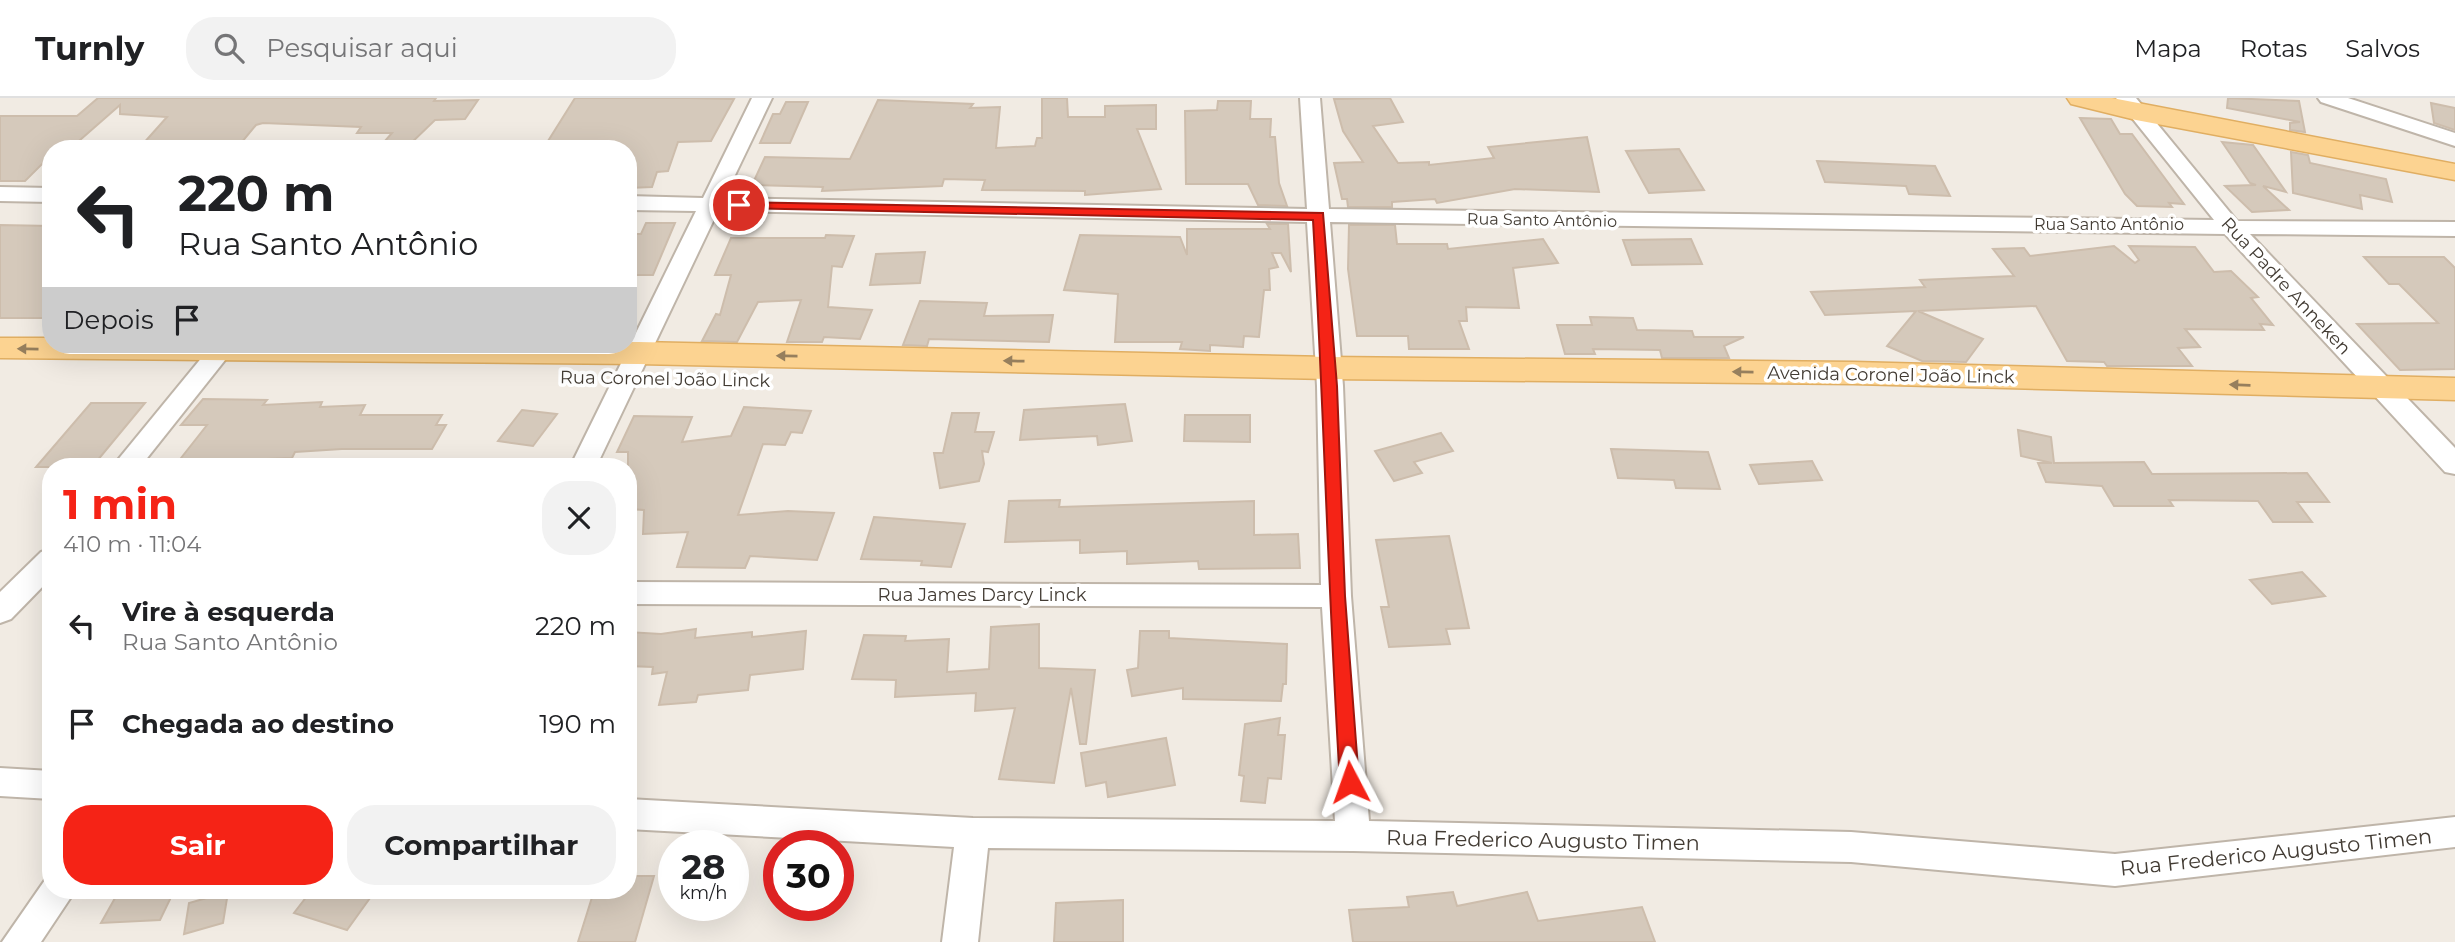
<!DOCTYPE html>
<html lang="pt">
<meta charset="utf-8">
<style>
:root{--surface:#fff;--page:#f2f2f2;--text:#202124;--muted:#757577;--line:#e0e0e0;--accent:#f52316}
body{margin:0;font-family:Montserrat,sans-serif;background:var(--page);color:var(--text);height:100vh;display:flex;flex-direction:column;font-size:26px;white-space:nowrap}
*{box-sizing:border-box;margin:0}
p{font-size:23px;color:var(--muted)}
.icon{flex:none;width:38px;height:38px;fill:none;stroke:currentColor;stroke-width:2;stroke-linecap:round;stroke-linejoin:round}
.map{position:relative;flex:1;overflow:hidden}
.panel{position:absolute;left:42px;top:360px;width:595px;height:441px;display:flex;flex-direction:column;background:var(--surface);border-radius:28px;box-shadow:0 7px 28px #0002}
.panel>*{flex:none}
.banner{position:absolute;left:42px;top:42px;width:595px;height:214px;border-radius:28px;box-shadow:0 7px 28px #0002;background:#fff;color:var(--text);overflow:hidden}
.speed{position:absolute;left:658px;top:732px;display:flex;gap:14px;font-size:35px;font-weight:700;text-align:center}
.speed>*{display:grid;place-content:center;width:91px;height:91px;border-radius:50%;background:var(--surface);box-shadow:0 7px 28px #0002;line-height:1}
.speed small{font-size:18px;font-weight:400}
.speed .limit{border:10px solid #d22;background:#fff;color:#111}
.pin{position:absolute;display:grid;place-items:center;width:60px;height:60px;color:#fff;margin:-30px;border:4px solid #fff;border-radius:50%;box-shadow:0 2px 7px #0007}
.me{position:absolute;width:77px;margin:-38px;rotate:356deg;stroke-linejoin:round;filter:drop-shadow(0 0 5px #0008)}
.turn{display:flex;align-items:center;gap:24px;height:147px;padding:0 21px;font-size:32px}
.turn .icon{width:91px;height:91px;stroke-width:2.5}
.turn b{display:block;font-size:49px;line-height:60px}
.then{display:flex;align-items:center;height:66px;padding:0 21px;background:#0003;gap:14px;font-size:26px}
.round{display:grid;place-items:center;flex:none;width:74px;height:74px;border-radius:28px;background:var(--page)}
.headline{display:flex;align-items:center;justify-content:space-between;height:119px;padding:0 21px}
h1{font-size:42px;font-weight:700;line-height:52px;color:var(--accent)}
.primary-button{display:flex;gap:14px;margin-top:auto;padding:14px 21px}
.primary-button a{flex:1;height:80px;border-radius:28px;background:var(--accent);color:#fff;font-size:28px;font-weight:700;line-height:80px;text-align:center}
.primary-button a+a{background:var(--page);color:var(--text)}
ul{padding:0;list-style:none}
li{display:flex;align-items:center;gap:21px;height:98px;padding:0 21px}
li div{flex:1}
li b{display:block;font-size:26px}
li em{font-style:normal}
header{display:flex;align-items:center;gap:42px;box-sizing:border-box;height:98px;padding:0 35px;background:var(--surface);border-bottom:2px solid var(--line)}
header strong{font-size:33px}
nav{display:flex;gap:38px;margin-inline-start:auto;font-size:24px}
.search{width:490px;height:63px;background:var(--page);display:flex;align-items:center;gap:18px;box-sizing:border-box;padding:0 24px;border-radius:28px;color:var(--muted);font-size:26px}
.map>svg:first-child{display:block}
.building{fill:#d5c9bb;stroke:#cdbdac;stroke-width:2}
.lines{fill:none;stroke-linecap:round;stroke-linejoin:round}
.minor-casing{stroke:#bfb5a9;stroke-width:4}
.major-casing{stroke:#e0ae62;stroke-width:3}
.minor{fill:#fff;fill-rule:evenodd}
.major{fill:#fcd391;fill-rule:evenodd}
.oneway{fill:#967f5d}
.route{fill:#f52316;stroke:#9f170e;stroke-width:2}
.labels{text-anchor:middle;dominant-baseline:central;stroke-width:7;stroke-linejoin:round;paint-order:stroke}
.far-street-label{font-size:16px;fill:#423b33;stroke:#fff}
.street-label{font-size:18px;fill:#423b33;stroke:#fff}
.near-street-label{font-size:21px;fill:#423b33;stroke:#fff}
</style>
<header>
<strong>Turnly</strong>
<div class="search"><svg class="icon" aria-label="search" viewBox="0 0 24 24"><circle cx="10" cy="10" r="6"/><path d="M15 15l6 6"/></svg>Pesquisar aqui</div>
<nav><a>Mapa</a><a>Rotas</a><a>Salvos</a></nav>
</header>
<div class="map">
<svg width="2455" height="844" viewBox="0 0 2455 844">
<rect width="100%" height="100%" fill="#f1ebe3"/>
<!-- building -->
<g class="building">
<polygon points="98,0 436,0 434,3 478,2 465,21 435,22 405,51 378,51 392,35 357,35 361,29 263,25 256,27 237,50 182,51 188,46 142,47 167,19 120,16 120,7 72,49 51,51 51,57 25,83 0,83 0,18 77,18"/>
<polygon points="575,0 689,0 734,1 711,43 678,44 668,73 657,74 652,89 628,90 628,51 543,51"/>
<polygon points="1042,0 1067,0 1068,19 1105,19 1105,8 1156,7 1156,31 1137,31 1161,91 1085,97 1085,93 982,92 985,82 944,81 942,88 822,93 823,89 752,87 765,59 850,61 878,2 973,6 970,10 1000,9 996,50 1035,48 1037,40 1042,40"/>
<polygon points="1390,0 1403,24 1373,28 1398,65 1429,64 1429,67 1494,60 1488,49 1587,39 1599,94 1515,91 1437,105 1435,101 1392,104 1392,109 1348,109 1347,101 1342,101 1334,65 1363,64 1343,33 1334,1"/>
<polygon points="2228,0 2299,3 2305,34 2290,32 2290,25 2300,24 2227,10"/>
<polygon points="1218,3 1251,3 1250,21 1271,21 1270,39 1275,39 1279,85 1287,108 1258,107 1248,86 1186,86 1185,13 1217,12"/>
<polygon points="786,4 808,4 790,45 760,45 773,16 780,16"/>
<polygon points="2431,5 2455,10 2455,32 2434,25"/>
<polygon points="2080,20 2111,21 2120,36 2132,36 2184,106 2169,105 2172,109 2137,108 2125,96"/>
<polygon points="2222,44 2253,47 2286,94 2263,88 2289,112 2252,114 2225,88 2256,87 2250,85"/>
<polygon points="1679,51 1704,92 1649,95 1626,53"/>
<polygon points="2291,54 2308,57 2310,65 2386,81 2392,104 2360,97 2362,111 2293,95"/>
<polygon points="1817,63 1935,68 1950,98 1909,96 1906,88 1825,84"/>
<polygon points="646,125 675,125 653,177 628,177 628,136 641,136"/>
<polygon points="1267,126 1288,126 1291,174 1281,155 1272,155 1278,169 1269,171 1270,192 1264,192 1259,239 1244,238 1243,249 1210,247 1210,253 1180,251 1182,244 1115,244 1118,196 1064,192 1080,137 1180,139 1187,157 1187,131 1270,131"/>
<polygon points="0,127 51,128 51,220 0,220"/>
<polygon points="1349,127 1395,127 1397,146 1447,146 1448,151 1543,141 1558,165 1513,170 1519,210 1466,209 1467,223 1459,223 1469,251 1409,251 1408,238 1357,238 1348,171"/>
<polygon points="826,137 854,138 842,169 832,168 828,209 872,212 860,241 824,239 822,244 787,244 801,202 758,204 737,244 702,243 716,216 720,217 731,177 715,177 731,140 825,140"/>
<polygon points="1691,141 1702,166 1632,167 1623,142"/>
<polygon points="2114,148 2135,165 2139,162 2129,148 2195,149 2214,174 2231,173 2258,199 2251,200 2273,227 2260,226 2264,232 2185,231 2200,249 2178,250 2192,268 2107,268 2104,264 2067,263 2036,208 1918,213 1983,241 1966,264 1922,263 1887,248 1916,213 1825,217 1811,194 1925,189 1920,182 2014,178 1993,151 2024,150 2030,158"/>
<polygon points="925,154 920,185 870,187 876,156"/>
<polygon points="2364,159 2444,159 2455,170 2455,271 2400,272 2357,226 2438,225 2399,186 2389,186"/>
<polygon points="920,203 987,205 984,218 1053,217 1049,244 929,241 927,248 903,247"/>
<polygon points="1590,219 1633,220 1637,232 1692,233 1694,239 1744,239 1724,248 1729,260 1662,260 1660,252 1593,251 1595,256 1565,256 1557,227 1592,227"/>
<polygon points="203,301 267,302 263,307 322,304 320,309 365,307 360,317 442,317 436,327 446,327 432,351 342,351 295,354 292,360 220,363 216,369 174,369 207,327 181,327"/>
<polygon points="91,305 145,305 92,369 36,369"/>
<polygon points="1125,306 1132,343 1098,347 1097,338 1020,342 1024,312"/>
<polygon points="744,309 811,313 802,335 791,334 785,347 763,346 738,417 788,413 834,415 817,462 750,458 745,470 677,469 688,434 643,436 644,412 628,411 628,354 617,354 634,318 692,319 682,344 731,338"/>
<polygon points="522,312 557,316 533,348 498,343"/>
<polygon points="952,315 979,315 975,334 994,334 988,354 982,353 984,366 979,383 940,390 934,355 943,355"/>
<polygon points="1185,317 1250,317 1250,344 1184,343"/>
<polygon points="2018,332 2051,339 2054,365 2144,364 2152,376 2307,375 2329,404 2297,404 2312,424 2273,424 2258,403 2169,402 2173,408 2114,408 2102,388 2046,384 2038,365 2052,365 2021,358"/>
<polygon points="1441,335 1453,353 1414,364 1422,375 1394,383 1375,353"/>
<polygon points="1611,351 1708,354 1720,391 1676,390 1674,382 1618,380"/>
<polygon points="1812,363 1822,382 1759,386 1750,367"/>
<polygon points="1060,402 1059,409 1254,403 1254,437 1298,436 1300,470 1199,471 1198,463 1127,466 1127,453 1080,455 1080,442 1005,444 1009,403"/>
<polygon points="874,419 965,426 951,469 921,467 922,463 861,461"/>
<polygon points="1449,438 1469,530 1446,531 1450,546 1389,549 1381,509 1389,509 1376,442"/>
<polygon points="2302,474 2325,498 2272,506 2250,482"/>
<polygon points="1039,526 1039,570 1095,572 1086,646 1080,646 1071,590 1054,685 999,681 1015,610 975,613 976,595 895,599 896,582 852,581 864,537 906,538 905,543 949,541 947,574 989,571 991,529"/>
<polygon points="696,531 695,540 752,534 752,539 806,533 803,571 750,577 748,592 698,597 696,604 659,607 667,574 652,576 653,569 628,568 628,534 661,536"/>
<polygon points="1140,533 1169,533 1169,540 1287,546 1286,586 1283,586 1281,603 1183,601 1183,590 1132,598 1127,572 1138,570"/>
<polygon points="1280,620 1278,637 1285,637 1281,681 1268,680 1265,705 1241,703 1244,678 1239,677 1245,626"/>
<polygon points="1166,640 1175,687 1108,699 1106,684 1086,688 1081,655"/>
<polygon points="628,778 654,778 635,844 578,844 594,793 628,793"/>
<polygon points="119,793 174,793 160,822 101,825"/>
<polygon points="311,793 375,793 347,832 294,815"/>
<polygon points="228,794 223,825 184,836 189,805"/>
<polygon points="1453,794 1457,808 1527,794 1538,823 1642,809 1655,844 1353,844 1349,812 1409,809 1407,799"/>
<polygon points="1123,802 1123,844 1054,844 1056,805"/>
</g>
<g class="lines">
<defs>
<g id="minor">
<polygon points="752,0 772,0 724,100 1307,111 1300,0 1320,0 1329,111 2214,122 2116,0 2136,0 2237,123 2455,124 2455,138 2250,136 2455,350 2455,376 2445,374 2225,136 1330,124 1343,288 1351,498 1369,723 1851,734 2115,756 2455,719 2455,749 2115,788 1851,764 1353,753 988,750 978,844 942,844 954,749 628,731 628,701 973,720 1335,723 1322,509 628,506 628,484 1321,487 1317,288 1307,124 718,113 596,369 570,369 696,113 628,112 628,98 703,100"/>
<polygon points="2318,0 2348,0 2455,35 2455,48 2321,4"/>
<polygon points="0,89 51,90 51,104 0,103"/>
<polygon points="212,247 237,247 140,369 112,369"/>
<polygon points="51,451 51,480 11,521 0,525 0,494 41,454"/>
<polygon points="0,670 51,673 51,701 0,698"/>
<polygon points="51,779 51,793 75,793 41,844 2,844 45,782"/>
</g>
<g id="major">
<polygon points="2067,0 2112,0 2455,66 2455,82 2136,22 2071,6"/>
<polygon points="0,240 51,240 51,247 638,244 1328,259 1854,264 2455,280 2455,302 1854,286 1328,281 638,266 0,260"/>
</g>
</defs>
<!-- minor casing -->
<use href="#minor" class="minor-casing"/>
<!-- major casing -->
<use href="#major" class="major-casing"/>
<!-- minor -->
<use href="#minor" class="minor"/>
<!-- major -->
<use href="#major" class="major"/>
</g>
<!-- one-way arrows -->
<defs><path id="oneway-solid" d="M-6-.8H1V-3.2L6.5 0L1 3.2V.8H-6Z" transform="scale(1.75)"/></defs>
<g class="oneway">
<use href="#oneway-solid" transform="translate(28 251) rotate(-179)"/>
<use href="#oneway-solid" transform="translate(787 258) rotate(-179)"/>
<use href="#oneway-solid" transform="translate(1014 263) rotate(-179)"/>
<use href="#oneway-solid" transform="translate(1743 274) rotate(-179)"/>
<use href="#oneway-solid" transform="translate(2240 287) rotate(-178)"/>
</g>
<!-- route -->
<path class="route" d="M739 104 1323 115 1337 288 1345 498 1359 684 1356 690H1343L1340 684C1328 497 1324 309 1313 122L734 110 732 107Z"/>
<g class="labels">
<!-- far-street labels -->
<g class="far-street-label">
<text transform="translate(1542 122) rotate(1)">Rua Santo Antônio</text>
<text x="2109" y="126">Rua Santo Antônio</text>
</g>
<!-- street labels -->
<g class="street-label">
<text transform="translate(2286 188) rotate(47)">Rua Padre Anneken</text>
<text transform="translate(1891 277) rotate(1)">Avenida Coronel João Linck</text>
<text transform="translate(665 281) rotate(1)">Rua Coronel João Linck</text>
<text x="982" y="497">Rua James Darcy Linck</text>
</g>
<!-- near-street labels -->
<g class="near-street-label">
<text transform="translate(1543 742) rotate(1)">Rua Frederico Augusto Timen</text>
<text transform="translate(2276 754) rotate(-6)">Rua Frederico Augusto Timen</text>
</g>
</g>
</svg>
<div class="speed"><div>28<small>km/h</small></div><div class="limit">30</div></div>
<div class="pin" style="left:739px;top:107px;background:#d93025"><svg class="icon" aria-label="arrive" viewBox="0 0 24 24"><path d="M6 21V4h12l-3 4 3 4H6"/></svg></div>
<svg class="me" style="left:1350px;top:684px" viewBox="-20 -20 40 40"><path d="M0-17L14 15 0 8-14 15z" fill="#f52316" stroke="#fff" stroke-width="4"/></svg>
<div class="banner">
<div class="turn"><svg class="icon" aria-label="left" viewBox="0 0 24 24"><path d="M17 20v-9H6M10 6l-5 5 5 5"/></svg><div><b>220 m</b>Rua Santo Antônio</div></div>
<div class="then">Depois<svg class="icon" aria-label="arrive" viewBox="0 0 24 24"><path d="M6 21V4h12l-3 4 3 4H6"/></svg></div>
</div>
<section class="panel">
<div class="headline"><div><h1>1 min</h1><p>410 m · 11:04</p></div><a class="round"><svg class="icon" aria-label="close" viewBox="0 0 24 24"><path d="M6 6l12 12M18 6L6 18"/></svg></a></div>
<ul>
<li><svg class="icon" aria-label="left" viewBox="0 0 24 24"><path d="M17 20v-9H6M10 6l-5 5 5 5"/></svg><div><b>Vire à esquerda</b><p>Rua Santo Antônio</p></div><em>220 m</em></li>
<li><svg class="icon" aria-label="arrive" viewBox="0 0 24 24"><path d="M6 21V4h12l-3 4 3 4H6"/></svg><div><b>Chegada ao destino</b></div><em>190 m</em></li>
</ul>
<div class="primary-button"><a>Sair</a><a>Compartilhar</a></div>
</section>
</div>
